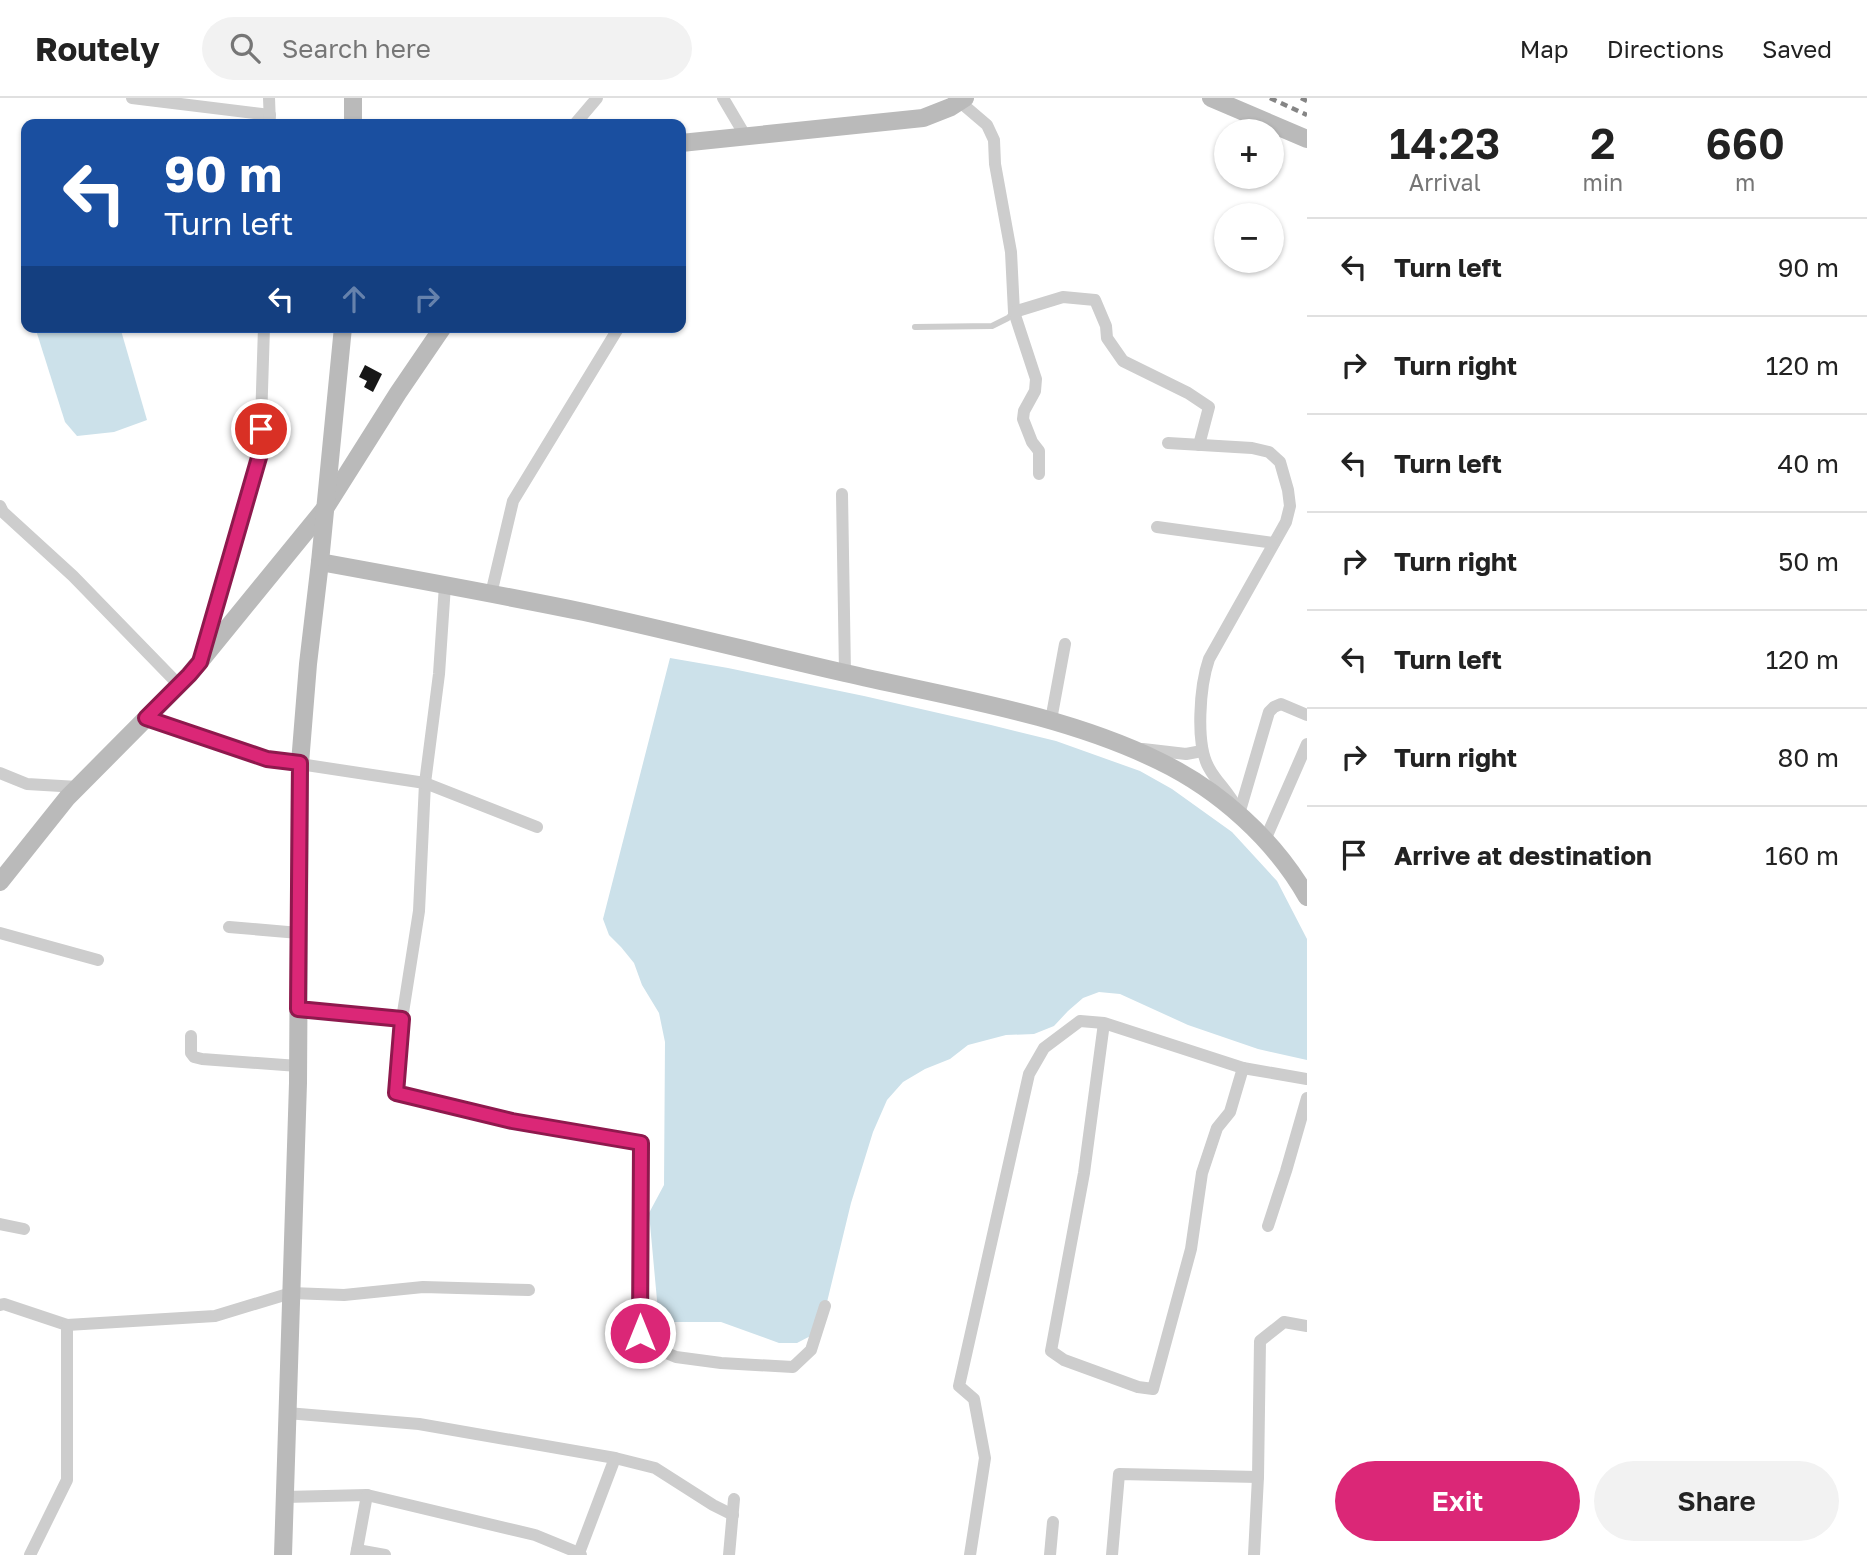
<!DOCTYPE html>
<meta charset="utf-8">
<style>
:root{--surface:#fff;--page:#f2f2f2;--text:#222;--muted:#767676;--line:#e0e0e0;--accent:#db2777}
body{margin:0;font-family:"Golos Text",sans-serif;background:var(--page);color:var(--text);height:100vh;display:flex;flex-direction:column;font-size:26px;white-space:nowrap}
*{box-sizing:border-box;margin:0}
p{font-size:23px;color:var(--muted)}
.icon{flex:none;width:38px;height:38px;fill:none;stroke:currentColor;stroke-width:2;stroke-linecap:round;stroke-linejoin:round}
.map{position:relative;flex:1;overflow:hidden}
.details{display:flex;flex-direction:column;background:var(--surface);width:560px}
.details>*{flex:none}
.top-card{position:absolute;left:21px;top:21px;width:665px;height:214px;border-radius:14px;box-shadow:0 2px 5px #0004;background:#1a4fa0;color:#fff;overflow:hidden}
.buttons{position:absolute;left:1214px;top:21px;display:grid;gap:14px}
.buttons a{display:grid;place-items:center;width:70px;height:70px;border-radius:50%;background:var(--surface);box-shadow:0 2px 5px #0004;font-size:35px}
.pin{position:absolute;display:grid;place-items:center;width:60px;height:60px;color:#fff;margin:-30px;border:4px solid #fff;border-radius:50%;box-shadow:0 2px 7px #0007}
.me{position:absolute;width:77px;margin:-38px;rotate:0deg;stroke-linejoin:round;filter:drop-shadow(0 0 5px #0008)}
.turn{display:flex;align-items:center;gap:24px;height:147px;padding:0 28px;font-size:32px}
.turn .icon{width:91px;height:91px;stroke-width:2.5}
.turn b{display:block;font-size:49px;line-height:60px}
.lanes{display:flex;align-items:center;height:66px;padding:0 28px;background:#0003;justify-content:center;gap:35px;direction:ltr}
.lanes .off{opacity:.35}
.eta{display:flex;justify-content:space-evenly;align-items:center;height:119px;text-align:center}
.eta b{font-size:42px;font-weight:600;line-height:49px}
.button{display:flex;gap:14px;margin-top:auto;padding:14px 28px}
.button a{flex:1;height:80px;border-radius:42px;background:var(--accent);color:#fff;font-size:28px;font-weight:600;line-height:80px;text-align:center}
.button a+a{background:var(--page);color:var(--text)}
ul{padding:0;list-style:none}
li{display:flex;align-items:center;gap:21px;height:98px;padding:0 28px;border-top:2px solid var(--line)}
li div{flex:1}
li b{display:block;font-size:26px}
li em{font-style:normal}
header{display:flex;align-items:center;gap:42px;box-sizing:border-box;height:98px;padding:0 35px;background:var(--surface);border-bottom:2px solid var(--line)}
header strong{font-size:33px}
nav{display:flex;gap:38px;margin-inline-start:auto;font-size:24px}
.search{width:490px;height:63px;background:var(--page);display:flex;align-items:center;gap:18px;box-sizing:border-box;padding:0 24px;border-radius:38px;color:var(--muted);font-size:26px}
main{display:flex;flex:1;min-height:0}
.map>svg:first-child{display:block}
.water{fill:#cce1ea}
.building{fill:#171717}
.lines{fill:none;stroke-linecap:round;stroke-linejoin:round}
.lane{stroke:#cdcdcd;stroke-width:6}
.street{stroke:#cdcdcd;stroke-width:12}
.secondary{stroke:#bababa;stroke-width:18}
.rail{stroke:#858585;stroke-width:4.5;stroke-dasharray:7 5;stroke-linecap:butt}
.route-casing{stroke:#8e194d;stroke-width:18}
.route{stroke:#db2777;stroke-width:12}
</style>
<header>
<strong>Routely</strong>
<div class="search"><svg class="icon" aria-label="search" viewBox="0 0 24 24"><circle cx="10" cy="10" r="6"/><path d="M15 15l6 6"/></svg>Search here</div>
<nav><a>Map</a><a>Directions</a><a>Saved</a></nav>
</header>
<main>
<div class="map">
<svg width="1307" height="1457" viewBox="0 0 1307 1457">
<rect width="100%" height="100%" fill="#fff"/>
<!-- water -->
<g class="water">
<polygon points="35,229 120,229 147,322 114,334 77,338 65,324"/>
<polygon points="670,560 728,570 864,598 991,627 1056,643 1140,673 1172,691 1232,734 1277,783 1307,841 1307,962 1258,951 1188,927 1120,896 1099,894 1083,900 1068,913 1054,928 1034,936 1006,937 968,947 950,961 925,971 903,984 887,1002 873,1034 851,1105 820,1233 797,1245 779,1245 721,1224 659,1224 649,1115 664,1087 665,944 659,915 642,887 634,865 621,849 609,837 603,821"/>
</g>
<!-- building -->
<polygon class="building" points="365,267 382,276 373,294 364,289 367,283 359,279"/>
<g class="lines">
<!-- lane -->
<polyline class="lane" points="915,229 992,228 1008,220 1014,214"/>
<!-- street -->
<g class="street">
<polyline points="132,0 270,17"/>
<polyline points="269,0 270,26"/>
<polyline points="723,0 746,39"/>
<polyline points="960,4 987,27 994,42 995,66 1011,154 1014,214 1036,281 1035,293 1024,313 1023,321 1032,344 1039,353 1039,376"/>
<polyline points="575,26 597,0"/>
<polyline points="1014,214 1063,199 1095,202 1106,228 1107,240 1123,263 1188,295 1209,309 1199,347"/>
<path d="M1168 345 1252 350 1269 354 1280 364 1288 392 1290 408 1286 424 1209 561C1200 587 1195 646 1209 670 1217 685 1230 695 1237 711"/>
<polyline points="842,396 845,575"/>
<polyline points="0,408 3,414 73,478 179,587"/>
<polyline points="1157,429 1274,445"/>
<polyline points="445,487 439,576 425,685 419,813 402,921 396,995 511,1023 641,1045 640,1235 645,1246 676,1259 721,1265 793,1269 811,1252 825,1208"/>
<polyline points="491,496 513,403 619,229"/>
<polyline points="202,557 260,356 264,229"/>
<polyline points="146,620 267,661 425,685 537,729"/>
<polyline points="1051,622 1065,546"/>
<polyline points="1143,651 1186,656 1202,653"/>
<polyline points="0,675 27,686 78,689"/>
<polyline points="1239,716 1269,614 1274,609 1281,606 1307,617"/>
<polyline points="1265,742 1307,646"/>
<polyline points="229,829 299,835"/>
<polyline points="0,835 98,862"/>
<polyline points="298,911 402,921"/>
<polyline points="191,938 191,955 194,959 202,961 298,968"/>
<polyline points="1243,970 1307,981"/>
<polyline points="0,1126 24,1131"/>
<polyline points="1268,1128 1286,1073 1307,1000"/>
<polyline points="0,1207 4,1206 67,1227 67,1382 30,1457"/>
<polyline points="67,1227 215,1218 291,1195 344,1197 423,1189 529,1192"/>
<polyline points="287,1315 419,1326 615,1360 655,1370 713,1407 733,1417"/>
<polyline points="285,1399 367,1397 535,1437 579,1455"/>
<polyline points="357,1452 385,1457"/>
<polyline points="356,1457 367,1397"/>
<polyline points="581,1457 579,1455 615,1360"/>
<polyline points="729,1457 734,1401"/>
<polyline points="970,1457 985,1360 974,1301 959,1288 1029,976 1044,950 1080,923 1104,925 1243,970 1230,1014 1217,1030 1202,1075 1191,1151 1153,1291 1138,1289 1064,1262 1051,1253 1084,1075 1104,925"/>
<polyline points="1050,1457 1053,1424"/>
<polyline points="1112,1457 1119,1376 1258,1379"/>
<polyline points="1254,1457 1258,1379 1260,1243 1284,1224 1307,1228"/>
</g>
<!-- secondary -->
<g class="secondary">
<polyline points="1211,0 1307,41"/>
<polyline points="353,26 353,0"/>
<polyline points="681,45 923,20 951,9 965,0"/>
<path d="M320 464C408 480 496 496 584 514 671 533 758 555 845 575 949 599 1063 616 1159 663 1219 692 1274 741 1307 799"/>
<polyline points="0,784 67,700 189,577 326,409 398,295 443,229"/>
<polyline points="283,1457 298,985 300,665 308,566 320,464 343,229"/>
</g>
<!-- rail -->
<g class="rail">
<polyline points="1270,0 1307,17"/>
<polyline points="1301,0 1307,3"/>
</g>
</g>
<g class="lines">
<defs>
<polyline id="route" points="261,331 260,356 200,564 189,577 146,620 267,661 300,665 298,911 402,921 396,995 512,1023 641,1045 640,1235"/>
</defs>
<!-- route casing -->
<use href="#route" class="route-casing"/>
<!-- route -->
<use href="#route" class="route"/>
</g>
</svg>
<div class="buttons">
<a>+</a>
<a>−</a>
</div>
<div class="pin" style="left:261px;top:331px;background:#d93025"><svg class="icon" aria-label="arrive" viewBox="0 0 24 24"><path d="M6 21V4h12l-3 4 3 4H6"/></svg></div>
<svg class="me" style="left:640px;top:1235px" viewBox="-20 -20 40 40"><circle r="17" fill="#db2777" stroke="#fff" stroke-width="3"/><path d="M0-11L8 9 0 5-8 9z" fill="#fff"/></svg>
<div class="top-card">
<div class="turn"><svg class="icon" aria-label="left" viewBox="0 0 24 24"><path d="M17 20v-9H6M10 6l-5 5 5 5"/></svg><div><b>90 m</b>Turn left</div></div>
<div class="lanes"><svg class="icon" aria-label="left" viewBox="0 0 24 24"><path d="M17 20v-9H6M10 6l-5 5 5 5"/></svg><svg class="icon off" aria-label="ahead" viewBox="0 0 24 24"><path d="M12 20V5M6 11l6-6 6 6"/></svg><svg class="icon off" aria-label="right" viewBox="0 0 24 24"><path d="M7 20v-9h11M14 6l5 5-5 5"/></svg></div>
</div>
</div>
<section class="details">
<div class="eta">
<div><b>14:23</b><p>Arrival</p></div>
<div><b>2</b><p>min</p></div>
<div><b>660</b><p>m</p></div>
</div>
<ul>
<li><svg class="icon" aria-label="left" viewBox="0 0 24 24"><path d="M17 20v-9H6M10 6l-5 5 5 5"/></svg><div><b>Turn left</b></div><em>90 m</em></li>
<li><svg class="icon" aria-label="right" viewBox="0 0 24 24"><path d="M7 20v-9h11M14 6l5 5-5 5"/></svg><div><b>Turn right</b></div><em>120 m</em></li>
<li><svg class="icon" aria-label="left" viewBox="0 0 24 24"><path d="M17 20v-9H6M10 6l-5 5 5 5"/></svg><div><b>Turn left</b></div><em>40 m</em></li>
<li><svg class="icon" aria-label="right" viewBox="0 0 24 24"><path d="M7 20v-9h11M14 6l5 5-5 5"/></svg><div><b>Turn right</b></div><em>50 m</em></li>
<li><svg class="icon" aria-label="left" viewBox="0 0 24 24"><path d="M17 20v-9H6M10 6l-5 5 5 5"/></svg><div><b>Turn left</b></div><em>120 m</em></li>
<li><svg class="icon" aria-label="right" viewBox="0 0 24 24"><path d="M7 20v-9h11M14 6l5 5-5 5"/></svg><div><b>Turn right</b></div><em>80 m</em></li>
<li><svg class="icon" aria-label="arrive" viewBox="0 0 24 24"><path d="M6 21V4h12l-3 4 3 4H6"/></svg><div><b>Arrive at destination</b></div><em>160 m</em></li>
</ul>
<div class="button"><a>Exit</a><a>Share</a></div>
</section>
</main>
